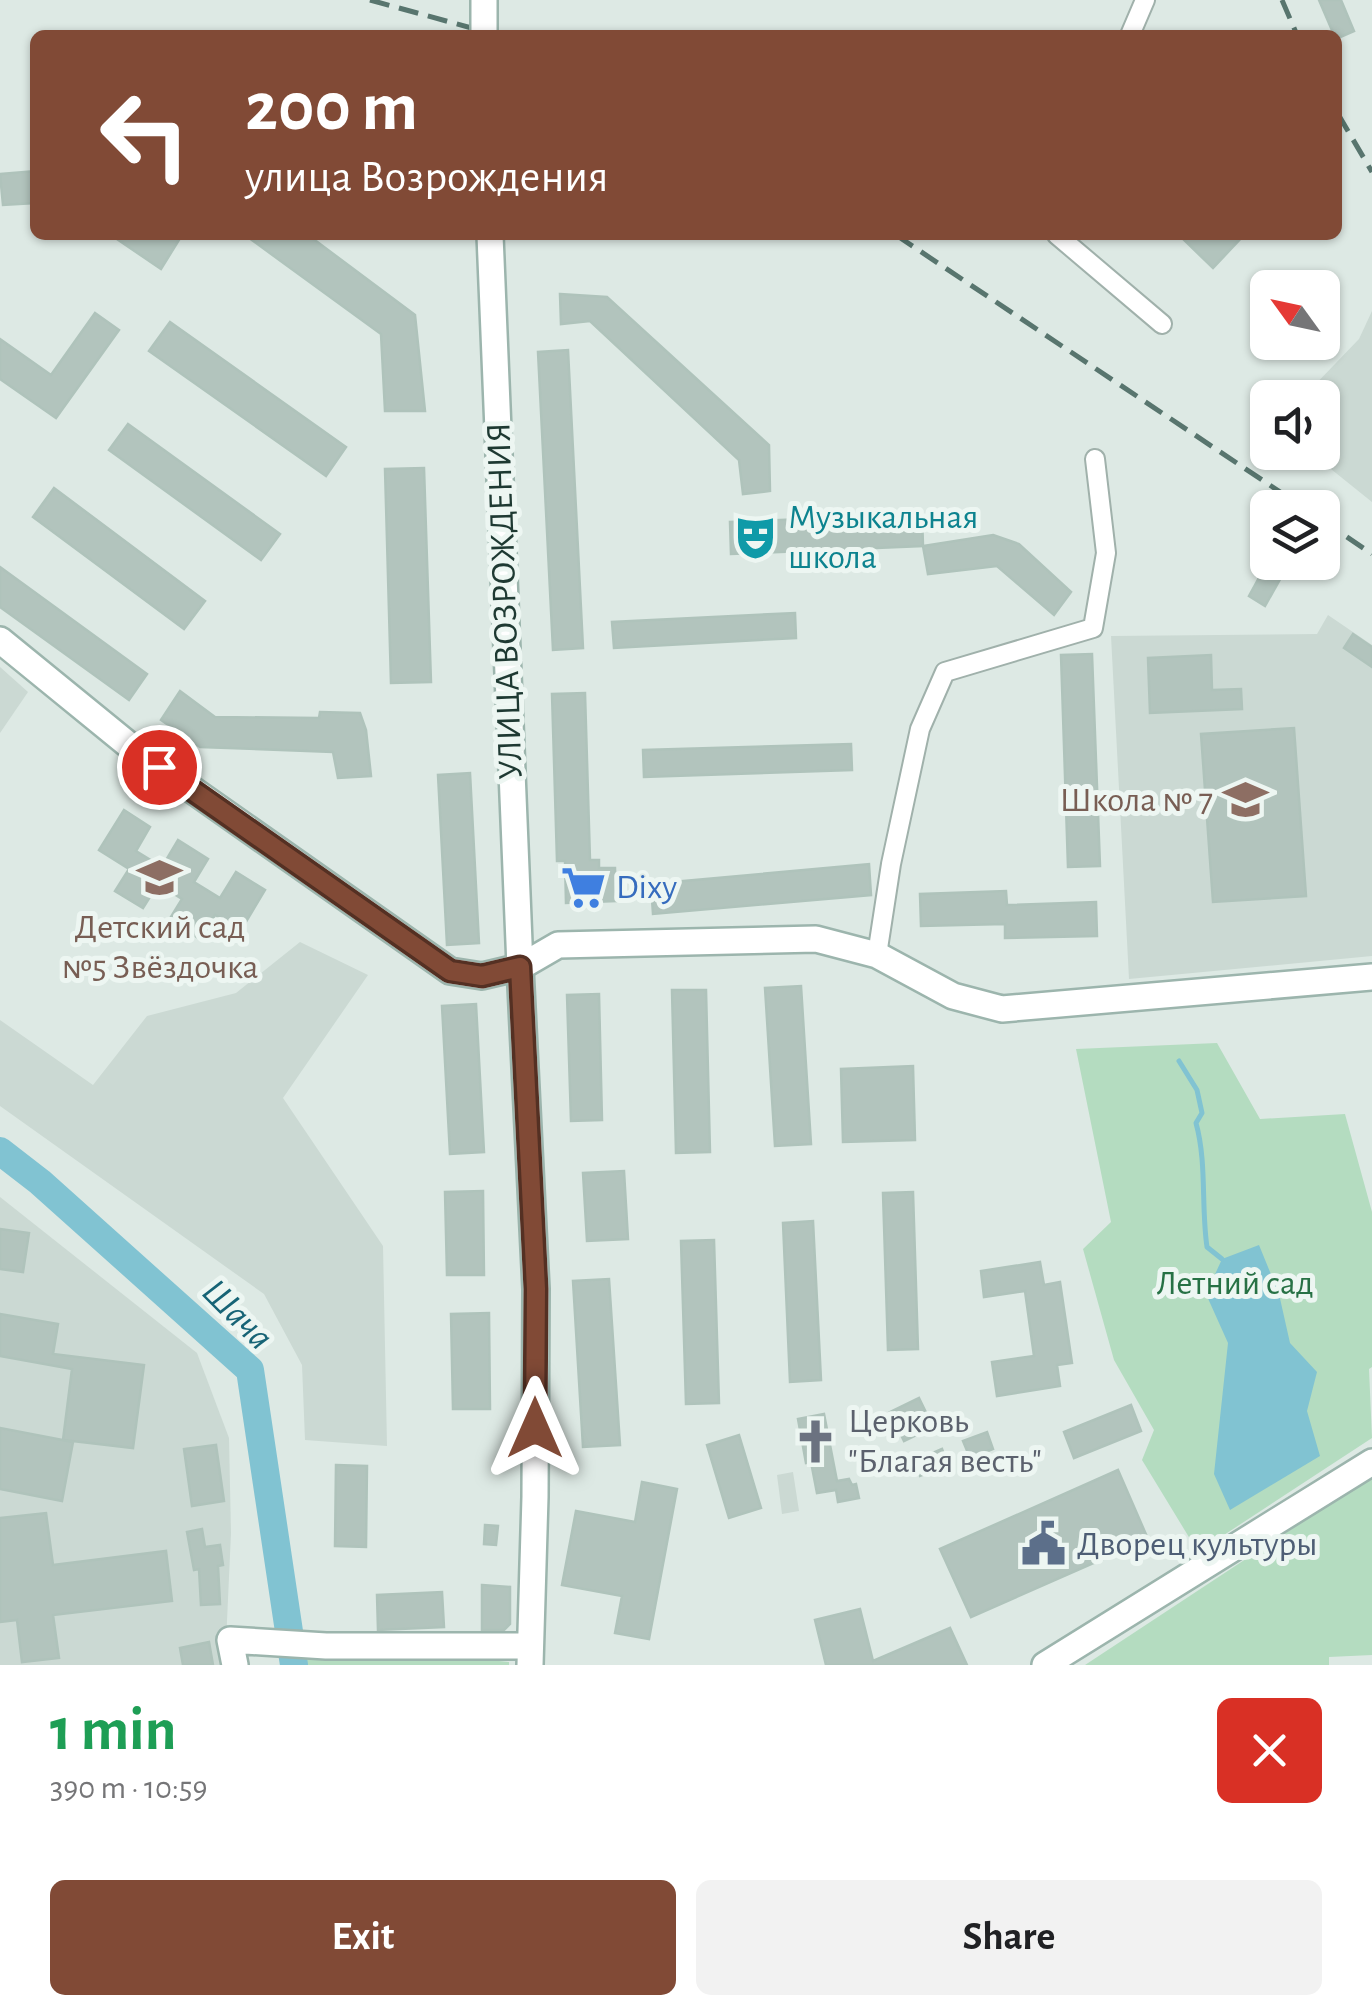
<!DOCTYPE html>
<meta charset="utf-8">
<style>
:root{--surface:#fff;--page:#f2f2f2;--text:#202124;--muted:#757577;--accent:#814a36}
body{margin:0;font-family:"Alegreya Sans",sans-serif;background:var(--page);color:var(--text);height:100vh;display:flex;flex-direction:column;font-size:38px;white-space:nowrap}
*{box-sizing:border-box;margin:0}
p{font-size:32px;color:var(--muted)}
.icon{flex:none;width:55px;height:55px;fill:none;stroke:currentColor;stroke-width:2;stroke-linecap:round;stroke-linejoin:round}
.map{position:relative;height:1665px;overflow:hidden}
.side{display:flex;flex-direction:column;background:var(--surface);flex:1}
.side>*{flex:none}
.hud{position:absolute;left:30px;top:30px;width:1312px;height:210px;border-radius:15px;box-shadow:0 2px 8px #0004;background:#814a36;color:#fff;overflow:hidden}
.needle{width:65px;rotate:303deg}
.buttons{position:absolute;left:1250px;top:270px;display:grid;gap:20px}
.buttons a{display:grid;place-items:center;width:90px;height:90px;border-radius:15px;background:var(--surface);box-shadow:0 2px 8px #0004;font-size:50px}
.pin{position:absolute;display:grid;place-items:center;width:85px;height:85px;color:#fff;margin:-42px;border:5px solid #fff;border-radius:50%;box-shadow:0 2px 10px #0007}
.me{position:absolute;width:110px;margin:-55px;rotate:0deg;stroke-linejoin:round;filter:drop-shadow(0 0 8px #0008)}
.turn{display:flex;align-items:center;gap:35px;height:210px;padding:0 50px;font-size:45px}
.turn .icon{width:130px;height:130px;stroke-width:2.5}
.turn b{display:block;font-size:70px;line-height:85px}
.round{display:grid;place-items:center;flex:none;width:105px;height:105px;border-radius:15px;background:var(--page)}
.overview{display:flex;align-items:center;justify-content:space-between;height:170px;padding:0 50px}
h1{font-size:60px;font-weight:700;line-height:75px;color:#1e9e55}
.cta{display:flex;gap:20px;margin-top:auto;padding:20px 50px}
.cta a{flex:1;height:115px;border-radius:15px;background:var(--accent);color:#fff;font-size:40px;font-weight:700;line-height:115px;text-align:center}
.cta a+a{background:var(--page);color:var(--text)}
.map>svg:first-child{display:block}
.built{fill:#cbd9d3}
.green{fill:#b4dcc0}
.water{fill:#81c3d2}
.lines{fill:none;stroke-linecap:round;stroke-linejoin:round}
.stream{stroke:#81c3d2;stroke-width:5}
.river{stroke:#81c3d2;stroke-width:28}
.building{fill:#b2c4bd;stroke:#afc3bb;stroke-width:2.5}
.street-casing{stroke:#a0b1ab;stroke-width:22}
.secondary-casing{stroke:#9cb5ad;stroke-width:30}
.street{stroke:#fff;stroke-width:18}
.secondary{stroke:#fff;stroke-width:25}
.rail{stroke:#58756e;stroke-width:5;stroke-dasharray:20 10;stroke-linecap:butt}
.secondary-bridge-casing{stroke:#9cb5ad;stroke-width:30;stroke-linecap:butt}
.secondary-bridge{stroke:#fff;stroke-width:25}
.route-casing{stroke:#543023;stroke-width:25}
.route{stroke:#814a36;stroke-width:18}
.labels{text-anchor:middle;dominant-baseline:central;stroke-width:10;stroke-linejoin:round;paint-order:stroke}
.culture-label{font-size:35px;fill:#0d838f;stroke:#edf6f2;text-anchor:start}
.street-label{font-size:35px;fill:#1e3932;stroke:#edf6f2}
.education-label{font-size:35px;fill:#785e54;stroke:#edf6f2;text-anchor:end}
.shop-label{font-size:35px;fill:#366cbe;stroke:#edf6f2;text-anchor:start}
.park-label{font-size:35px;fill:#277145;stroke:#edf6f2}
.worship-label{font-size:35px;fill:#5b616d;stroke:#edf6f2;text-anchor:start}
.service-label{font-size:35px;fill:#4e5e75;stroke:#edf6f2;text-anchor:start}
.water-label{font-size:38px;font-style:italic;fill:#176476;stroke:#edf6f2}
</style>
<div class="map">
<svg width="1372" height="1665" viewBox="0 0 1372 1665">
<rect width="100%" height="100%" fill="#dde9e4"/>
<!-- built -->
<g class="built">
<polygon points="1372,311 1372,502 1311,453 1322,452 1322,398 1309,397 1310,390 1359,339"/>
<polygon points="1328,615 1372,645 1372,956 1129,979 1111,636 1317,634"/>
<polygon points="0,667 28,692 0,733"/>
<polygon points="300,942 368,975 283,1098 383,1246 387,1446 305,1440 302,1365 264,1294 0,1106 0,1020 93,1085 147,1016 236,993"/>
<polygon points="0,1197 197,1353 229,1438 231,1533 225,1665 0,1665"/>
<polygon points="793,1472 799,1511 782,1514 777,1475"/>
</g>
<!-- green -->
<g class="green">
<polygon points="1217,1043 1260,1119 1345,1114 1372,1212 1372,1367 1369,1369 1372,1438 1198,1552 1142,1460 1154,1430 1114,1360 1083,1249 1111,1222 1076,1049"/>
<polygon points="1372,1476 1372,1655 1329,1657 1329,1665 1085,1665"/>
<polygon points="279,1657 489,1660 509,1662 509,1665 281,1665"/>
</g>
<!-- water -->
<polygon class="water" points="1259,1245 1279,1294 1290,1343 1317,1372 1307,1411 1320,1456 1230,1510 1214,1474 1228,1343 1206,1294 1222,1259"/>
<g class="lines">
<!-- stream -->
<path class="stream" d="M1179 1061 1197 1090 1202 1113 1196 1123C1207 1163 1201 1206 1207 1247L1222 1259"/>
<!-- river -->
<polyline class="river" points="0,1151 40,1182 250,1370 294,1665"/>
</g>
<!-- building -->
<g class="building">
<polygon points="1319,0 1341,0 1354,31 1338,38 1334,35"/>
<polygon points="35,171 35,203 3,205 0,174"/>
<polygon points="111,235 182,235 161,269"/>
<polygon points="245,235 308,235 415,315 425,411 385,411 381,334"/>
<polygon points="1179,235 1244,235 1213,268"/>
<polygon points="560,294 607,297 769,445 770,491 743,494 739,460 590,321 561,324"/>
<polygon points="95,313 119,330 56,418 0,379 0,339 51,375"/>
<polygon points="170,322 346,447 326,476 149,351"/>
<polygon points="568,350 583,648 553,650 538,352"/>
<polygon points="128,424 280,534 261,560 109,450"/>
<polygon points="424,468 431,682 391,683 385,469"/>
<polygon points="54,488 205,601 184,629 33,517"/>
<polygon points="922,514 923,546 731,554 730,522"/>
<polygon points="993,535 1019,544 1071,592 1054,615 997,566 928,574 923,546"/>
<polygon points="1266,565 1283,574 1265,606 1249,596"/>
<polygon points="0,567 147,674 129,700 0,607"/>
<polygon points="795,613 796,638 614,648 612,622"/>
<polygon points="1353,634 1372,647 1372,667 1344,648"/>
<polygon points="1092,654 1100,866 1068,867 1061,655"/>
<polygon points="1211,655 1212,690 1241,689 1242,709 1150,713 1148,658"/>
<polygon points="180,691 215,717 319,718 320,712 360,713 366,730 371,776 338,778 333,752 200,747 161,720"/>
<polygon points="585,693 590,860 599,860 599,868 615,868 616,901 566,903 565,861 557,861 552,694"/>
<polygon points="1294,728 1306,896 1213,902 1201,734"/>
<polygon points="851,744 852,770 644,777 643,750"/>
<polygon points="470,773 479,943 447,945 438,775"/>
<polygon points="124,810 150,827 136,851 162,867 178,840 208,859 194,882 220,898 236,872 265,890 241,930 215,915 200,939 169,920 182,899 158,884 143,908 115,891 129,869 99,850"/>
<polygon points="869,864 871,895 653,914 651,884"/>
<polygon points="1006,891 1007,905 1096,902 1097,936 1005,938 1005,924 921,926 920,894"/>
<polygon points="801,986 811,1144 775,1146 765,988"/>
<polygon points="672,990 706,990 710,1152 676,1153"/>
<polygon points="599,994 602,1120 571,1121 567,995"/>
<polygon points="476,1004 484,1152 450,1154 442,1006"/>
<polygon points="913,1066 915,1140 843,1142 841,1069"/>
<polygon points="624,1171 628,1239 587,1241 583,1173"/>
<polygon points="483,1191 484,1275 447,1275 445,1192"/>
<polygon points="913,1192 918,1349 888,1350 883,1193"/>
<polygon points="813,1221 821,1380 790,1382 783,1223"/>
<polygon points="0,1229 29,1233 23,1272 0,1269"/>
<polygon points="714,1240 719,1403 686,1404 681,1241"/>
<polygon points="1040,1262 1044,1285 1060,1282 1072,1363 1057,1365 1060,1386 997,1396 992,1362 1034,1356 1025,1291 984,1297 981,1271"/>
<polygon points="609,1279 620,1445 583,1447 573,1281"/>
<polygon points="489,1313 490,1409 453,1409 451,1314"/>
<polygon points="0,1314 58,1324 53,1354 144,1365 133,1448 63,1440 72,1369 0,1356"/>
<polygon points="919,1398 933,1427 904,1441 890,1412"/>
<polygon points="1131,1405 1141,1431 1074,1458 1064,1432"/>
<polygon points="824,1414 837,1481 849,1479 852,1485 856,1484 859,1498 838,1502 836,1490 817,1493 811,1462 806,1463 798,1419"/>
<polygon points="0,1428 73,1442 62,1501 0,1489"/>
<polygon points="987,1432 993,1449 970,1458 963,1441"/>
<polygon points="739,1435 761,1508 729,1518 707,1445"/>
<polygon points="216,1445 224,1501 192,1506 184,1449"/>
<polygon points="942,1449 948,1465 920,1476 914,1461"/>
<polygon points="336,1465 367,1466 366,1547 335,1546"/>
<polygon points="1118,1470 1148,1539 971,1617 940,1549"/>
<polygon points="642,1482 677,1489 649,1639 615,1633 622,1596 562,1585 576,1511 635,1522"/>
<polygon points="46,1513 53,1565 166,1551 172,1601 53,1615 59,1658 22,1662 17,1620 0,1622 0,1518"/>
<polygon points="485,1525 498,1526 496,1545 484,1544"/>
<polygon points="202,1529 205,1547 220,1545 223,1565 218,1566 220,1604 201,1605 199,1569 194,1570 187,1532"/>
<polygon points="482,1585 510,1587 510,1624 504,1630 482,1630"/>
<polygon points="442,1592 444,1627 378,1630 377,1595"/>
<polygon points="860,1609 873,1661 950,1628 967,1665 826,1665 815,1620"/>
<polygon points="209,1642 213,1665 183,1665 180,1648"/>
</g>
<g class="lines">
<defs>
<g id="street">
<polyline points="1130,35 1145,0"/>
<polyline points="1057,235 1162,324"/>
<polyline points="877,955 891,864 920,729 945,672 1093,628 1106,553 1095,459"/>
</g>
<g id="secondary">
<polyline points="490,235 520,967 536,1289 535,1497 530,1665"/>
<polyline points="0,640 130,746 450,971 482,976 520,967 558,945 816,939 877,955 953,996 1002,1009 1372,977"/>
<polyline points="235,1665 230,1640 326,1646 529,1646"/>
<polyline points="1045,1665 1372,1462"/>
</g>
</defs>
<!-- street casing -->
<use href="#street" class="street-casing"/>
<!-- secondary casing -->
<use href="#secondary" class="secondary-casing"/>
<!-- street -->
<use href="#street" class="street"/>
<!-- secondary -->
<use href="#secondary" class="secondary"/>
<!-- rail -->
<g class="rail">
<polyline points="370,0 497,35"/>
<polyline points="1282,0 1297,35"/>
<polyline points="1338,114 1372,172"/>
<polyline points="896,235 1304,508"/>
<polyline points="1322,520 1372,554"/>
</g>
<defs>
<polyline id="secondary-bridge" points="484,0 484,35"/>
</defs>
<!-- secondary-bridge casing -->
<use href="#secondary-bridge" class="secondary-bridge-casing"/>
<!-- secondary-bridge -->
<use href="#secondary-bridge" class="secondary-bridge"/>
</g>
<g class="lines">
<defs>
<polyline id="route" points="159,767 450,971 482,976 520,967 536,1289 535,1428"/>
</defs>
<!-- route casing -->
<use href="#route" class="route-casing"/>
<!-- route -->
<use href="#route" class="route"/>
</g>
<!-- icons -->
<defs>
<symbol id="theatre-bare" viewBox="-9 -9 18 18"><path d="M-5-5.5Q0-4 5-5.5V0Q5 5 0 6Q-5 5-5 0ZM-3.3-2.5H-1v1.5H-3.3ZM1-2.5H3.3v1.5H1ZM-2.8 1Q0 5.5 2.8 1Z" fill="#0f9aa8" stroke="#edf6f2" stroke-width="2.5" paint-order="stroke"/></symbol>
<symbol id="school-bare" viewBox="-9 -9 18 18"><path d="M0-5L7-2L0 1L-7-2ZM-4 1L0 2.5L4 1V4Q0 6-4 4Z" fill="#8d6e63" stroke="#edf6f2" stroke-width="2.5" paint-order="stroke"/></symbol>
<symbol id="supermarket-bare" viewBox="-9 -9 18 18"><path d="M-6-5.5h2.5l.6 2H6L4.5 2H-2.5L-4.4-4H-6ZM-1.5 3.2a1.3 1.3 0 1 0 .1 0ZM3 3.2a1.3 1.3 0 1 0 .1 0Z" fill="#3f7fe0" stroke="#edf6f2" stroke-width="2.5" paint-order="stroke"/></symbol>
<symbol id="church-bare" viewBox="-9 -9 18 18"><path d="M-1.2-6h2.4v3.5h3.3v2.4h-3.3V6h-2.4V-.1h-3.3v-2.4h3.3Z" fill="#6b7280" stroke="#edf6f2" stroke-width="2.5" paint-order="stroke"/></symbol>
<symbol id="civic-bare" viewBox="-9 -9 18 18"><path d="M-.6-6.5H3V-4.5H.6V-3L4-1V1h2V6H-6V1h2V-1L-.6-3ZM-1.2 2.5V6h2.4V2.5Z" fill="#5c6f8a" stroke="#edf6f2" stroke-width="2.5" paint-order="stroke"/></symbol>
</defs>
<g fill-rule="evenodd">
<use href="#theatre-bare" x="724" y="506" width="63" height="63"/>
<use href="#school-bare" x="1214" y="768" width="63" height="63"/>
<use href="#school-bare" x="128" y="846" width="63" height="63"/>
<use href="#supermarket-bare" x="552" y="856" width="63" height="63"/>
<use href="#church-bare" x="784" y="1410" width="63" height="63"/>
<use href="#civic-bare" x="1012" y="1512" width="63" height="63"/>
</g>
<g class="labels">
<!-- culture labels -->
<g class="culture-label">
<text x="788" y="517">Музыкальная<tspan x="788" dy="40">школа</tspan></text>
</g>
<!-- street labels -->
<g class="street-label">
<text transform="translate(505 601) rotate(-92)">УЛИЦА ВОЗРОЖДЕНИЯ</text>
</g>
<!-- education labels -->
<g class="education-label">
<text x="1213" y="800">Школа № 7</text>
<text x="160" y="927" text-anchor="middle">Детский сад<tspan x="160" dy="40">№5 Звёздочка</tspan></text>
</g>
<!-- shop labels -->
<g class="shop-label">
<text x="616" y="887">Dixy</text>
</g>
<!-- park labels -->
<g class="park-label">
<text x="1235" y="1283">Летний сад</text>
</g>
<!-- worship labels -->
<g class="worship-label">
<text x="848" y="1421">Церковь<tspan x="848" dy="40">"Благая весть"</tspan></text>
</g>
<!-- service labels -->
<g class="service-label">
<text x="1077" y="1544">Дворец культуры</text>
</g>
<!-- water labels -->
<g class="water-label">
<text transform="translate(237 1315) rotate(45)">Шача</text>
</g>
</g>
</svg>
<div class="buttons">
<a><svg class="needle" viewBox="-14 -14 28 28"><path d="M0-13l5 13h-10z" fill="#e53935"/><path d="M0 13l5-13h-10z" fill="#757577"/></svg></a>
<a><svg class="icon" aria-label="sound" viewBox="0 0 24 24"><path d="M4 9h4l5-4v14l-5-4H4zM17 9q2 3 0 6"/></svg></a>
<a><svg class="icon" aria-label="layers" viewBox="0 0 24 24"><path d="M12 4l9 5-9 5-9-5zM3 14l9 5 9-5"/></svg></a>
</div>
<div class="pin" style="left:159px;top:767px;background:#d93025"><svg class="icon" aria-label="arrive" viewBox="0 0 24 24"><path d="M6 21V4h12l-3 4 3 4H6"/></svg></div>
<svg class="me" style="left:535px;top:1428px" viewBox="-20 -20 40 40"><path d="M0-17L14 15 0 8-14 15z" fill="#814a36" stroke="#fff" stroke-width="4"/></svg>
<div class="hud">
<div class="turn"><svg class="icon" aria-label="left" viewBox="0 0 24 24"><path d="M17 20v-9H6M10 6l-5 5 5 5"/></svg><div><b>200 m</b>улица Возрождения</div></div>
</div>
</div>
<section class="side">
<div class="overview"><div><h1>1 min</h1><p>390 m · 10:59</p></div><a class="round" style="background:#d93025;color:#fff"><svg class="icon" aria-label="close" viewBox="0 0 24 24"><path d="M6 6l12 12M18 6L6 18"/></svg></a></div>
<div class="cta"><a>Exit</a><a>Share</a></div>
</section>
